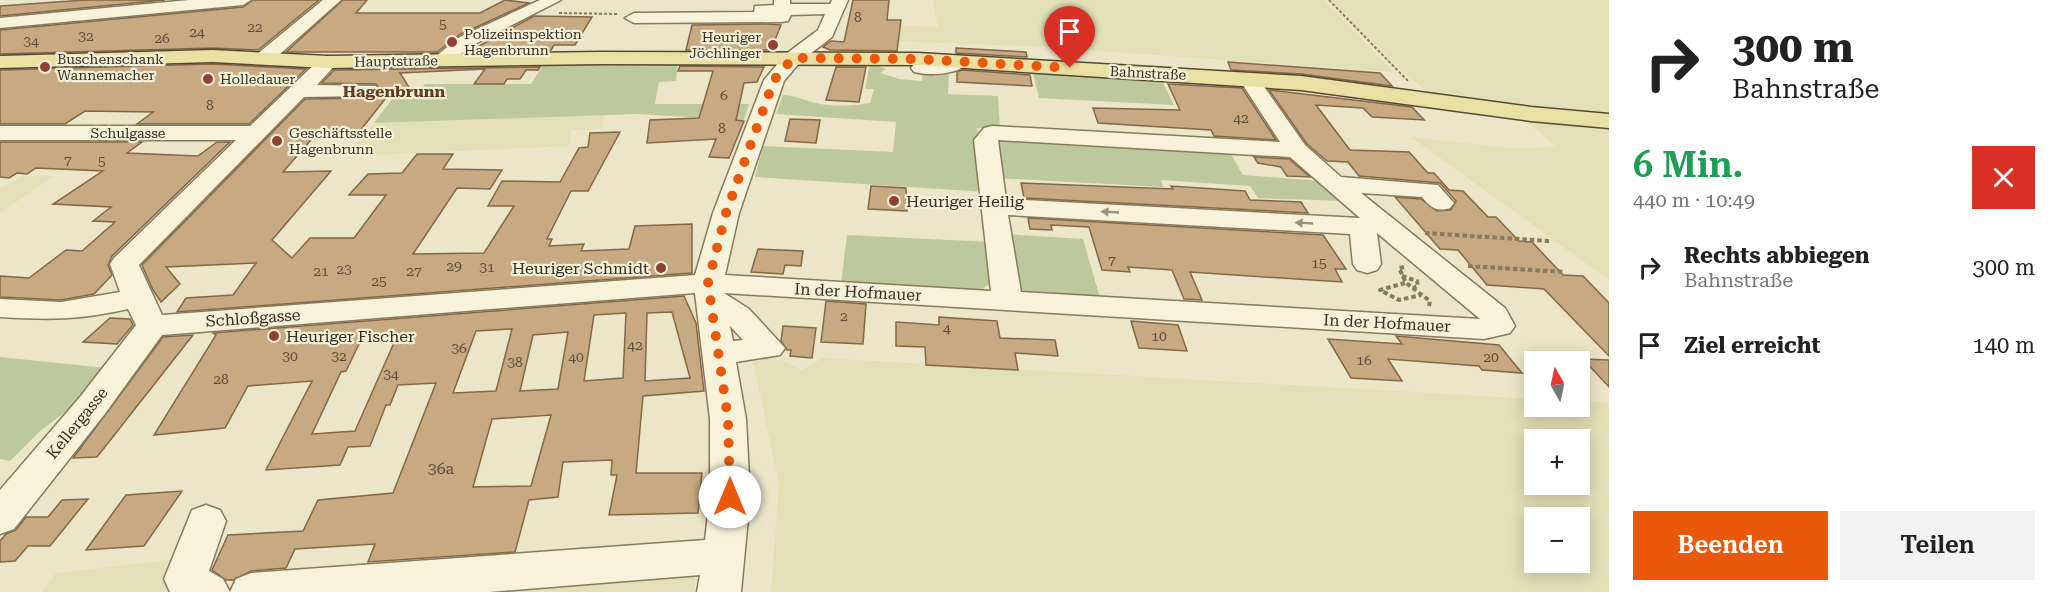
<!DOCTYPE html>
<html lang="de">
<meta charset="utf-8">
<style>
:root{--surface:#fff;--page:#f2f2f2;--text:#222;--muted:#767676;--accent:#ea580c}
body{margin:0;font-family:"Roboto Serif",serif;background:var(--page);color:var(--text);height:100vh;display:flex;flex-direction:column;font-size:22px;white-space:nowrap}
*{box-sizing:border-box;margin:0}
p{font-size:20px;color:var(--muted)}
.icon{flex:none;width:33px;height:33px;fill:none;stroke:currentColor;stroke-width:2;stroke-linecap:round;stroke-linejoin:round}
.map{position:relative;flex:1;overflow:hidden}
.panel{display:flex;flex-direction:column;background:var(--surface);width:450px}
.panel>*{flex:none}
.hud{background:#fff;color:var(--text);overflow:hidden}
.needle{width:39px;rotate:351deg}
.controls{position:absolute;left:1524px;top:351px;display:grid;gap:12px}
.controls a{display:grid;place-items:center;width:66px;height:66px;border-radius:0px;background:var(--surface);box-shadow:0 3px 15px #0003;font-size:30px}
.pin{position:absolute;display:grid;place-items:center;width:51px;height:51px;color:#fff;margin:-62px -26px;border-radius:50% 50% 50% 0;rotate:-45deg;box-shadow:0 0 6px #0007}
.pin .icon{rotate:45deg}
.me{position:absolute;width:66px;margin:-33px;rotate:0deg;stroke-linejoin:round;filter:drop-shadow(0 0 4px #0008)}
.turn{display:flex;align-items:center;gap:21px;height:126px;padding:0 24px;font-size:27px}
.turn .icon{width:78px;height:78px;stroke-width:2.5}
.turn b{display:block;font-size:42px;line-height:51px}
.round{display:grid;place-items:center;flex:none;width:63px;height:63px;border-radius:0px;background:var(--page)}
.head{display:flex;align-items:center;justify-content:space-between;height:102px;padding:0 24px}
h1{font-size:36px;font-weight:600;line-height:45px;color:#1e9e55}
.primary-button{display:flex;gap:12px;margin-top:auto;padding:12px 24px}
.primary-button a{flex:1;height:69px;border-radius:0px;background:var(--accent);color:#fff;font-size:24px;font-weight:600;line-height:69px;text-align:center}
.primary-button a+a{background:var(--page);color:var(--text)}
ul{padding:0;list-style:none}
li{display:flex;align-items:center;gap:18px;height:78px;padding:0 24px}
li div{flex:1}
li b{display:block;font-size:22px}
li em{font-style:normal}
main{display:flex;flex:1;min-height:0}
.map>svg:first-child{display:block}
.farmland{fill:#e1e0b7;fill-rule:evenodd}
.green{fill:#bdc99d}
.building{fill:#c7a982;stroke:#846846;stroke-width:1.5;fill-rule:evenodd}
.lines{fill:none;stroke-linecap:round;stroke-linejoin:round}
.minor-casing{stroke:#867a5f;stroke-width:3}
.major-casing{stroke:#554832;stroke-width:3}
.path-far1{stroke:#867a5f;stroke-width:2;stroke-dasharray:3 2;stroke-linecap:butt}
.path{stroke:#867a5f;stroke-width:4;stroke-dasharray:4.5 3;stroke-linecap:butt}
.minor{fill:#f7f3db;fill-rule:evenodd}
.major{fill:#ebe0a4;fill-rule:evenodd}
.oneway{fill:#98927e}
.route{stroke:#ea580c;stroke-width:10;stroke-dasharray:0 18}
.poi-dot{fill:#914133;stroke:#f3f0d8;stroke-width:2}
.labels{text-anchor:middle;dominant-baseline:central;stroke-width:4.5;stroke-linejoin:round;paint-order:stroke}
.number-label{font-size:14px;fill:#5c4e39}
.far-poi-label{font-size:14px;fill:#383021;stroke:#f3f0d8;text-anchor:start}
.far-street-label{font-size:14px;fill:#383021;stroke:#f3f0d8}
.far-quarter-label{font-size:16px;font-weight:bold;fill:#613a24;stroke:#f3f0d8}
.poi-label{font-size:16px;fill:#383021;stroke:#f3f0d8;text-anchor:start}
.street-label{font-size:16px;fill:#383021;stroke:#f3f0d8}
.near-number-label{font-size:16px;fill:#5c4e39}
</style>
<main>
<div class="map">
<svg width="1609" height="592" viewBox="0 0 1609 592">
<rect width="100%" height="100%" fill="#ebe6c9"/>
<!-- farmland -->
<g class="farmland">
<polygon points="933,0 1324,0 1394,72 1042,47 843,39 854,23 938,27"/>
<polygon points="1330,0 1609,0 1609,114 1429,93 1404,73"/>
<polygon points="605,115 602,129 572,130 569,146 347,156 374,123"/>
<polygon points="1519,115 1609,124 1609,280 1411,137 1508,148 1557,147"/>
<polygon points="22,176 54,176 0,213 0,189"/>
<path d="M752 356 784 361 802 370 823 358 1534 399V406H1580V401L1609 403V592H771L779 484ZM1534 440H1580V484H1534ZM1534 518H1580V562H1534Z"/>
<polygon points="179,559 179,592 42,592 56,573"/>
<polygon points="696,574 694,592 488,592"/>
</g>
<!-- green -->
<g class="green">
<polygon points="678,61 676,81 659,82 655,104 749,104 744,120 637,114 374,123 393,98 416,97 425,84 531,84 545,62"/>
<path d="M870 63 886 69 880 73 900 79 922 81 923 73 949 71 948 94 998 96 1000 129 977 128 986 192 755 177 763 146 893 152 896 122 776 114 783 95C796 96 804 100 816 103 832 107 854 106 870 103L874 89H865Z"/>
<polygon points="1032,68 1159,75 1174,105 1039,98"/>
<polygon points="995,138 1227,148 1243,175 1320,181 1344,201 1258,198 1250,186 1161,180 1163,187 997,178"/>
<polygon points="1006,234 1083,239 1100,298 1032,294 1019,289"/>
<polygon points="847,235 991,242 994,280 983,289 964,290 841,283"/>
<polygon points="0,357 106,368 85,397 40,431 10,461 0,459"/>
</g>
<!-- building -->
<g class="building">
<polygon points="85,0 165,0 0,16 0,6"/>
<polygon points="253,0 319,0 258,50 213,48 0,54 0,30 243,7"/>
<polygon points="343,0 367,0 356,13 480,13 505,0 529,3 459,35 437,52 286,52"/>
<polygon points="853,0 889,0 887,20 901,20 897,51 830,50 823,47 831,41 844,42"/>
<polygon points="534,16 592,17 575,45 554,45 551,50 468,52"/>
<polygon points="692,25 766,24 781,25 771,50 686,50"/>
<polygon points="956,48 1026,52 1027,57 956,53"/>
<polygon points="1228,62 1380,73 1392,86 1301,74 1231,70"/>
<polygon points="213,64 306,69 249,124 137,124 153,112 85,111 65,124 0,124 0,70"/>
<polygon points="680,66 764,67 757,82 744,83 736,120 744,121 729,158 709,157 716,139 647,143 650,120 699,118 713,71 678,71"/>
<polygon points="540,67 538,70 526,70 520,79 507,79 504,84 474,84 485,69 400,73 412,92 390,93 359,132 317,133 283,172 331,171 272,240 292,258 310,238 354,238 386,195 349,195 368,174 402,173 417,154 453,154 443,169 502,170 490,189 457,188 413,254 484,253 514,206 488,206 502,181 560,182 579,148 588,147 590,133 620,132 588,191 571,191 547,239 552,239 549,246 584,244 581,251 629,249 635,226 692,224 692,273 177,312 186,298 233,295 256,263 166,267 180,284 161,302 153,290 142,265 305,99 369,98 381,91 376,84 322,83 334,70"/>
<polygon points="836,67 866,67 859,102 826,100"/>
<polygon points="962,70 1030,75 1032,86 957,82 957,72"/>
<polygon points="1168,84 1242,88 1276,140 1214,136 1211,130 1098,123 1093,108 1180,110"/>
<polygon points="1269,90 1412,107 1424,120 1372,117 1363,108 1316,105 1350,150 1409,152 1428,173 1434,173 1449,190 1463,191 1488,217 1496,217 1519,241 1532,242 1563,275 1583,276 1609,303 1609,356 1544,289 1487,285 1458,250 1440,249 1395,197 1421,199 1437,211 1451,210 1456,201 1440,183 1359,176 1348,162 1327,161 1307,144"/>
<polygon points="790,119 820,120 816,143 785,141"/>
<polygon points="0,142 142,142 127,153 198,156 217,142 230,142 112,256 108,265 112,275 94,294 61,300 0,297 0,276 29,278 66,250 82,251 115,222 93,221 111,207 53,204 103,171 36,168 27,174 17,173 9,178 0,177"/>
<polygon points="1254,157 1289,159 1310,177 1287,176 1281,167 1258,163"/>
<polygon points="1021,183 1173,189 1171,186 1245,191 1250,200 1301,202 1308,213 1024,198"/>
<polygon points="871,186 906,188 907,211 868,209"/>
<polygon points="1028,218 1323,235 1346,269 1335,269 1342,282 1190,272 1202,300 1184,299 1172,270 1128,267 1130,272 1102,270 1089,227 1051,225 1052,230 1030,229"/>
<polygon points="758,249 803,251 801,266 785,265 783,274 751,272"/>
<path d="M684 296 696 323 704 391 643 396 636 473H702L698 513 609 515 617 475H611L612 460 563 462 558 497 529 500 515 552 368 562 375 544 295 549 286 568 251 571 233 580H226L212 570 228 535 303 531 318 500 393 493 436 383 398 385 390 405H386L370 446 348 447 340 465 266 470 312 381 248 386 225 428 154 435 216 335 213 333ZM672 312 690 378 645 381 647 313ZM626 313 623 378 584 381 594 315ZM512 329 496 391 453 393 476 331ZM568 332 558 389 520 391 533 335ZM397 336 355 431 312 434 341 372 346 371 362 338ZM551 415 531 486 473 487 492 419Z"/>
<polygon points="826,301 866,304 863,344 821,342"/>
<polygon points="939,317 997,321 1000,338 1055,340 1058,356 1015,353 1018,370 926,365 925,347 896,346 896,322 939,325"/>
<polygon points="110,318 130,319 133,325 117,344 83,342"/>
<polygon points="1131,321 1178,325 1187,351 1139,348"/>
<polygon points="783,326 816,328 812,358 790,356 791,350 787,350 781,341"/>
<polygon points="193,335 97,457 73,458 163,337"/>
<polygon points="1396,336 1499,345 1522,373 1482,370 1479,366 1388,359 1402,381 1351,378 1328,339 1402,344"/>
<polygon points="1583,359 1609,360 1609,387"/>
<polygon points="182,491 144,546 86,550 126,495"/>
<polygon points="88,499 50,546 28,546 15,561 0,562 0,541 6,534 16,530 26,517 48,517 62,500"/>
</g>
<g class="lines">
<defs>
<g id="minor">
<polygon points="189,0 251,0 243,5 0,28 0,18"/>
<polygon points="323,0 341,0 270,63 256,63 253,59 256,55"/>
<polygon points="540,0 561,0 473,45 448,64 434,64 431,60 460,37"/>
<path d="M774 0H790V4H830L832 0H848L832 37 800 62 784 81 739 213 725 275 991 291 974 140 984 128 992 126 1280 142 1239 79 1242 75H1256L1305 145 1341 177 1438 185 1454 203 1450 208C1436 212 1431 208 1422 197L1361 193 1505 308 1515 326 1510 333 1484 339 724 293 749 309 785 348 780 355 736 362 746 419 750 497 741 592H697L700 575 489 592H170L164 579 192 510 206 505 220 510 226 521 209 571 223 579 230 592 236 579 251 573 705 540 710 497V419L695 293 162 335 104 415 14 529 0 534V490L80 397 136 325 128 309C79 320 50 320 0 317V299L61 302 120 292 110 264 114 258 236 140H0V126H250L321 58 328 56 338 62 317 85 376 86 379 90 376 94 369 96 304 97 139 265 162 315 695 275 713 213 764 80 786 54 818 30 825 14 791 15 788 21 782 22 634 23 625 18 634 13 754 12 755 6 774 5ZM998 140 1290 157 1360 218 1006 199ZM1008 215 1350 234 1353 264 1357 270 1367 273 1377 270 1381 264 1377 233 1480 319 1021 292ZM730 326 743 340 733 341Z"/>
<path d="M959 56 969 62C959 75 929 76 914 72L911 68 914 64C929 60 944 60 959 56Z"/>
</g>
<polygon id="major" points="213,50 328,56 601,52 918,53 1301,76 1531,107 1609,114 1609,128 1531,121 1301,90 918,65 601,64 328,68 213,62 0,68 0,56"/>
</defs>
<!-- minor casing -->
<use href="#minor" class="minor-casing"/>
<!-- major casing -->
<use href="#major" class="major-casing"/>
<!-- path-far1 -->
<g class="path-far1">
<polyline points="1329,0 1408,81"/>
<polyline points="559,13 618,14"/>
</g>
<!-- path -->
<g class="path">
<polyline points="1425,233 1549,241"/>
<polyline points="1468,266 1565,272"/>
<polyline points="1404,267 1399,268 1406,283 1430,301 1429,306"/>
<polyline points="1402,276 1417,281 1418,286 1413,288"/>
<polyline points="1405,283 1380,290 1399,300 1421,295"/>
</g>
<!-- minor -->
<use href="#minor" class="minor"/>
<!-- major -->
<use href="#major" class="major"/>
</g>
<!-- one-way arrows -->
<defs><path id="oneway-solid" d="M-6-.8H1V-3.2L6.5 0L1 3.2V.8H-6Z" transform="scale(1.5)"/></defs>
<g class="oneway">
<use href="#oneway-solid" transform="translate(1110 212) rotate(-177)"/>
<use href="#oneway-solid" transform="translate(1304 223) rotate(-177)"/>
</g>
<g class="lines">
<!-- route -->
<polyline class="route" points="730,497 728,419 708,283 726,213 774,80 793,58 918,59 1070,68"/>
</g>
<!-- markers -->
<g class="poi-dot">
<circle cx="452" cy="42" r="6"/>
<circle cx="773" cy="45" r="6"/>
<circle cx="45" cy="67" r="6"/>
<circle cx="208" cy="79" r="6"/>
<circle cx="277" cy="141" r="6"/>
<circle cx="894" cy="201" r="6"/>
<circle cx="661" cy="268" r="6"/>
<circle cx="274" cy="336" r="6"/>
</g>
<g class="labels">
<!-- number labels -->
<g class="number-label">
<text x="858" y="17">8</text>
<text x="443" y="24">5</text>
<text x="255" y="27">22</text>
<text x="197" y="32">24</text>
<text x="86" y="36">32</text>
<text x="162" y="38">26</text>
<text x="31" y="41">34</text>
<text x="724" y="95">6</text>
<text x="210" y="105">8</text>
<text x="1241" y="118">42</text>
<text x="722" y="128">8</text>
<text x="68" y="160">7</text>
<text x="102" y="161">5</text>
<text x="1112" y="260">7</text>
<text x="1319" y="263">15</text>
<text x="454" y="266">29</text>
<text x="487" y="267">31</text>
<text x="344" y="269">23</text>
<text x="321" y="271">21</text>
<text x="414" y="271">27</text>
<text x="379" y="281">25</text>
<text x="844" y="316">2</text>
<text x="947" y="328">4</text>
<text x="1159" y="336">10</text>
<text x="635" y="345">42</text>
<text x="459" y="348">36</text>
<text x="290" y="356">30</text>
<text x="339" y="356">32</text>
<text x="576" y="357">40</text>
<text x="1491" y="357">20</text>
<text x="1364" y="360">16</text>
<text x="515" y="362">38</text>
<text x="391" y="374">34</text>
<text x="221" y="379">28</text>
</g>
<!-- far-poi labels -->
<g class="far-poi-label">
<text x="464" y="34">Polizeiinspektion<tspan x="464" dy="16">Hagenbrunn</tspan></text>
<text x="761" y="37" text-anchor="end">Heuriger<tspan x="761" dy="16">Jöchlinger</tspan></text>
<text x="57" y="59">Buschenschank<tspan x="57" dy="16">Wannemacher</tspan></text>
<text x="220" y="79">Holledauer</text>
<text x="289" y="133">Geschäftsstelle<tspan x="289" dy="16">Hagenbrunn</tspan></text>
</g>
<!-- far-street labels -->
<g class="far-street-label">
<text transform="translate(396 61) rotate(-1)">Hauptstraße</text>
<text transform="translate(1148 73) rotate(3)">Bahnstraße</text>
<text x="128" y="133">Schulgasse</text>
</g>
<!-- far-quarter labels -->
<g class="far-quarter-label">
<text x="394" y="91">Hagenbrunn</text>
</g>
<!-- poi labels -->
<g class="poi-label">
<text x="906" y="201">Heuriger Heilig</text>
<text x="649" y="268" text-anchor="end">Heuriger Schmidt</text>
<text x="286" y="336">Heuriger Fischer</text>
</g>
<!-- street labels -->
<g class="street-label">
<text transform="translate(858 292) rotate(3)">In der Hofmauer</text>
<text transform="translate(253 318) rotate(-4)">Schloßgasse</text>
<text transform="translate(1387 323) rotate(3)">In der Hofmauer</text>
<text transform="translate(77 423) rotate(-51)">Kellergasse</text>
</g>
<!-- near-number labels -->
<g class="near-number-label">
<text x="441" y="468">36a</text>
</g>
</g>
</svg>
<div class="controls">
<a><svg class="needle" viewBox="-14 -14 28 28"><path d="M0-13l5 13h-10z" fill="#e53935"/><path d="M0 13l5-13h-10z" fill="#767676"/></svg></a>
<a>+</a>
<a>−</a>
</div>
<div class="pin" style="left:1070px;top:68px;background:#d93025"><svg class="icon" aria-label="arrive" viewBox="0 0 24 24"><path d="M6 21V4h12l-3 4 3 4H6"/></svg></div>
<svg class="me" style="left:730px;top:497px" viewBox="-20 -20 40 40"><circle r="19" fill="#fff"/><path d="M0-13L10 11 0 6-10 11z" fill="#ea580c"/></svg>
</div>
<section class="panel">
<div class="hud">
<div class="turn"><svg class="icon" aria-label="right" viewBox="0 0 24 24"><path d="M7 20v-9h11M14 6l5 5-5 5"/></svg><div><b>300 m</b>Bahnstraße</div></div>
</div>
<div class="head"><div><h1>6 Min.</h1><p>440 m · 10:49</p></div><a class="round" style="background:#d93025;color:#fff"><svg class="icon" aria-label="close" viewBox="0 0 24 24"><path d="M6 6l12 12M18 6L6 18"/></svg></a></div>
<ul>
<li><svg class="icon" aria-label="right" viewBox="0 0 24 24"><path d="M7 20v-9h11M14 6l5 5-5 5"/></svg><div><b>Rechts abbiegen</b><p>Bahnstraße</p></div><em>300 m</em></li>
<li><svg class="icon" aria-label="arrive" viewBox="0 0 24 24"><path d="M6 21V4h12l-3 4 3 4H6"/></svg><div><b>Ziel erreicht</b></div><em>140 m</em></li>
</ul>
<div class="primary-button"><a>Beenden</a><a>Teilen</a></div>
</section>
</main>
